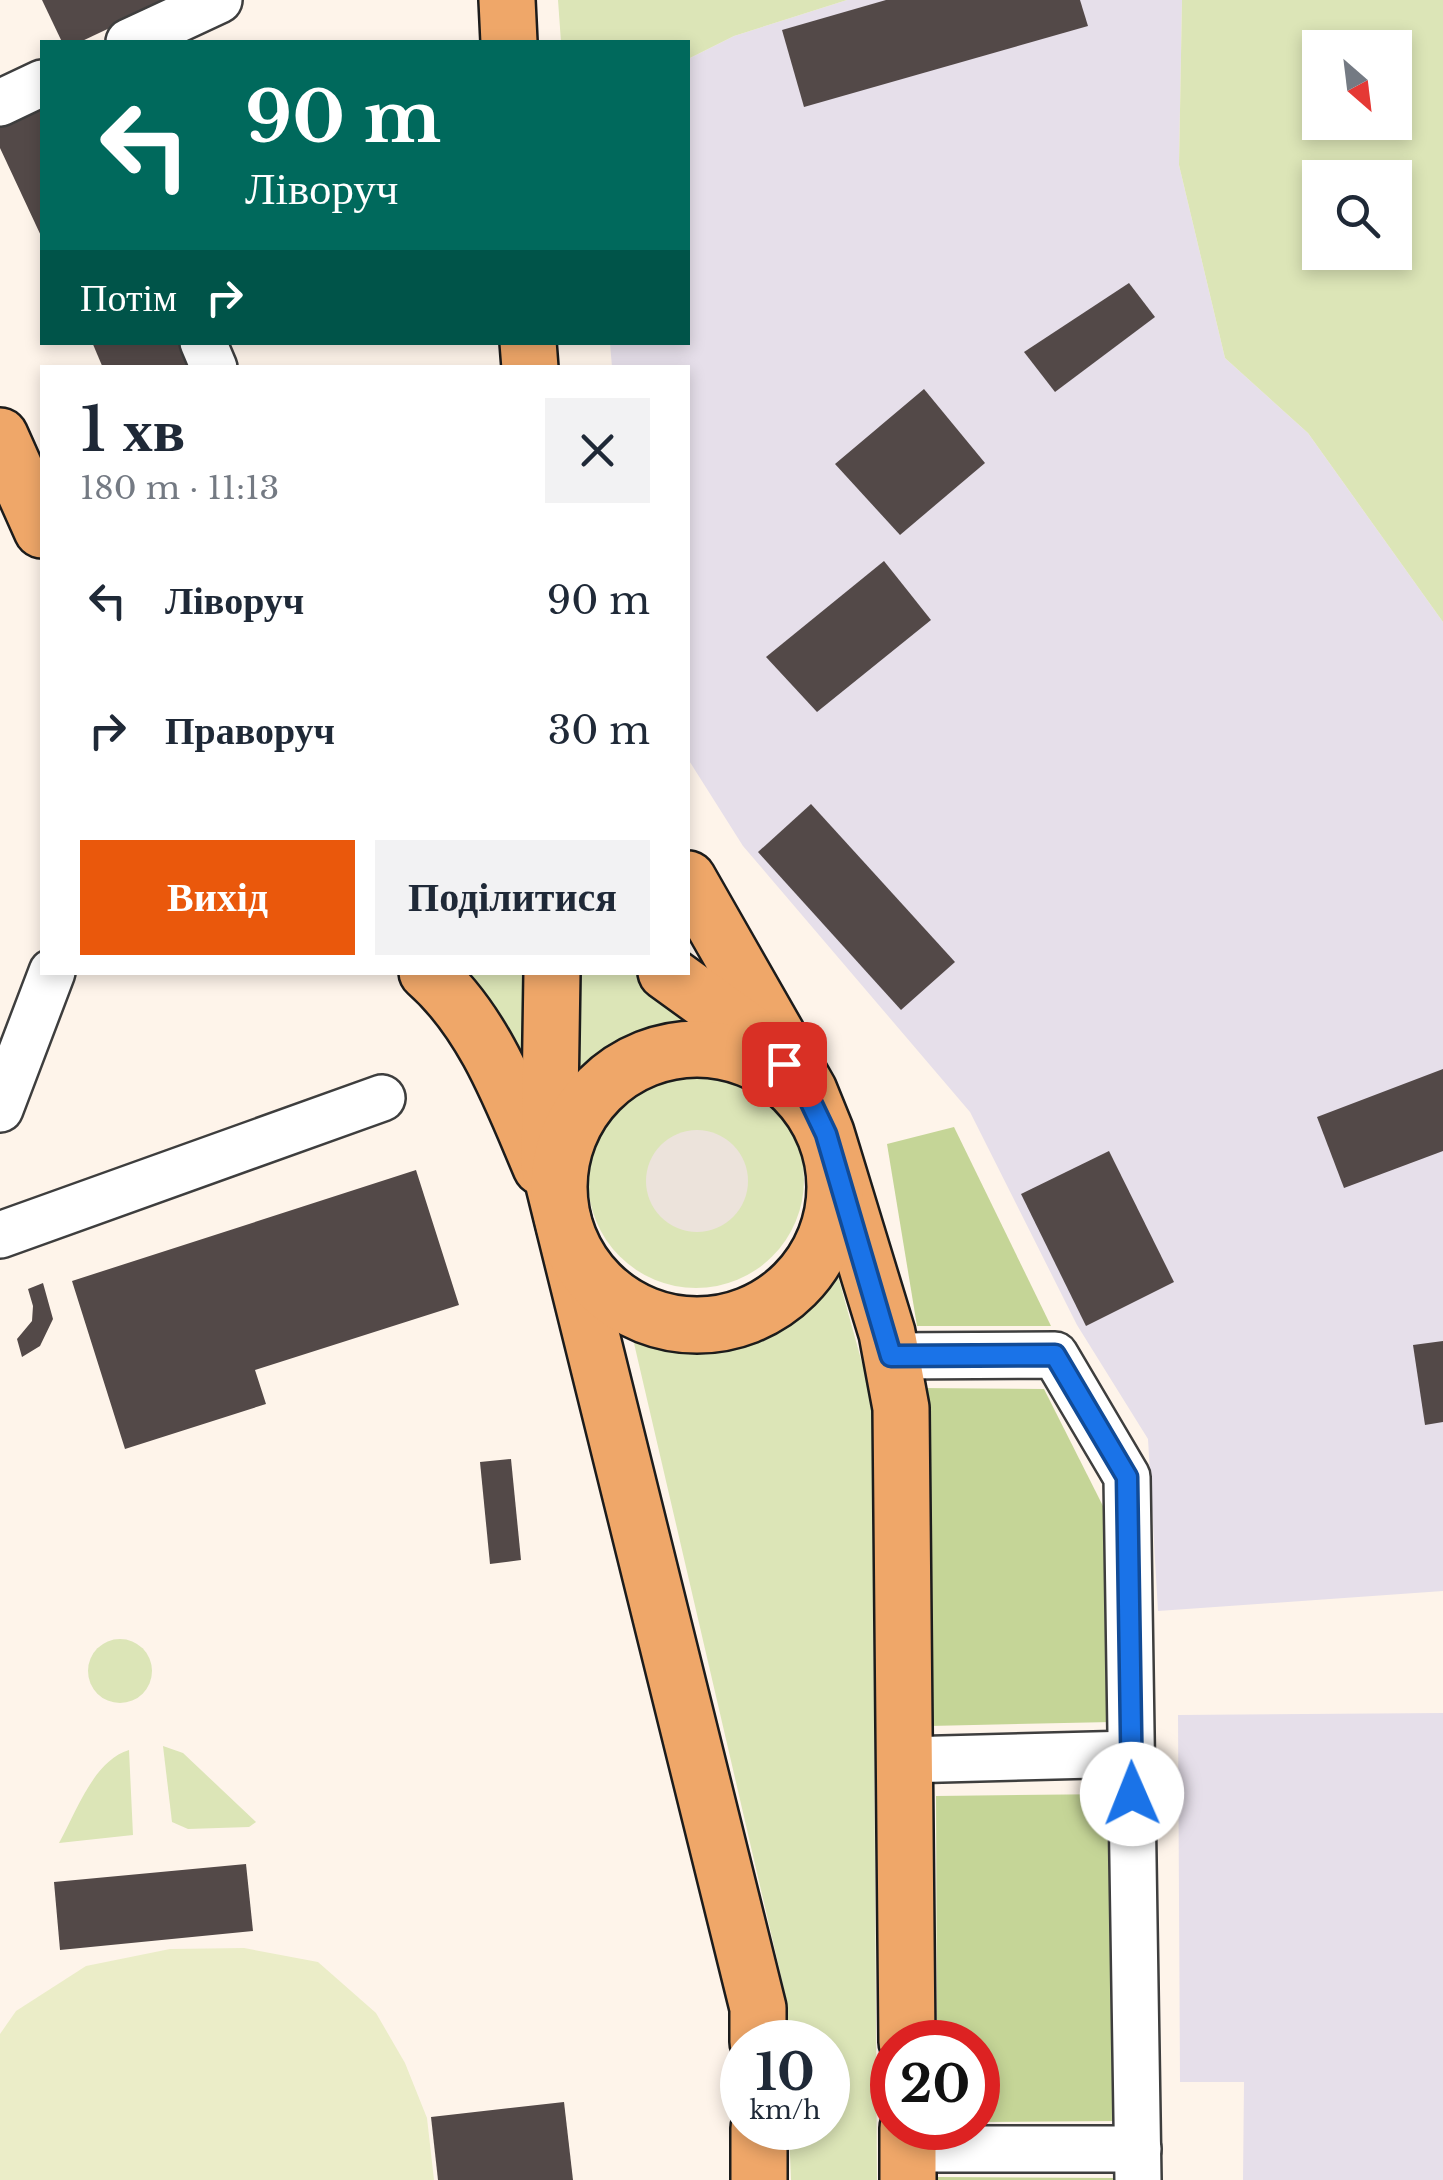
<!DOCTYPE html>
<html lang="uk">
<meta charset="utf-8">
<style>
:root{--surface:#fff;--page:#f2f2f3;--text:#1f2937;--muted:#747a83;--accent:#ea580c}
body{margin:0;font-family:"Libre Baskerville",serif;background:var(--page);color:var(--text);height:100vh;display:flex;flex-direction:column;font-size:38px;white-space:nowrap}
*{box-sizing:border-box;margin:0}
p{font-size:32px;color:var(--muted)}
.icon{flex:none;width:55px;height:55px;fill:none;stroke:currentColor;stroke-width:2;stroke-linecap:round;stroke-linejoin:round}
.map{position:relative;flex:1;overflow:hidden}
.drawer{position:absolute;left:40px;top:365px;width:650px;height:610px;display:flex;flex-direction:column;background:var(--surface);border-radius:0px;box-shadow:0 5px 15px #0003}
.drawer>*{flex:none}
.banner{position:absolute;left:40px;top:40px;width:650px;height:305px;border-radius:0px;box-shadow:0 5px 15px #0003;background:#00695c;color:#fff;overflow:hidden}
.needle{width:65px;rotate:152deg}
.fabs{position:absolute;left:1302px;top:30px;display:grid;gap:20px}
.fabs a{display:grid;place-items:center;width:110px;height:110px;border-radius:0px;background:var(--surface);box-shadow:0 5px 15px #0003;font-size:50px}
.speed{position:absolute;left:720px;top:2020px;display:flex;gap:20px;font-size:50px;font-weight:700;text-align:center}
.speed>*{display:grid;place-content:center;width:130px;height:130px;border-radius:50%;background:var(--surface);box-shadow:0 5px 15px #0003;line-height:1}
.speed small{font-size:25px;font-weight:400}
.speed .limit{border:15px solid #d22;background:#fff;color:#111}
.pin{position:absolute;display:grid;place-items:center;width:85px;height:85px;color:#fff;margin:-42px;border-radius:20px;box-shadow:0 5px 15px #0006}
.me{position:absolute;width:110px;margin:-55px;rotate:359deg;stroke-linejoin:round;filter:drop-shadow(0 0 8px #0008)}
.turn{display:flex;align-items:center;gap:35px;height:210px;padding:0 40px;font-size:45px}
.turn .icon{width:130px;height:130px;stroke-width:2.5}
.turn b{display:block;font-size:70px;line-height:85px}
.then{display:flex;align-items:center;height:95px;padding:0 40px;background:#0003;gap:20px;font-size:38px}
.round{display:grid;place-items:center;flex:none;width:105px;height:105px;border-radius:0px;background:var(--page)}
.overview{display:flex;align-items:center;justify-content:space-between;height:170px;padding:0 40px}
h1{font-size:60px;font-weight:600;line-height:75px}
.button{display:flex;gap:20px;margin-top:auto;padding:20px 40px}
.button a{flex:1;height:115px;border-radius:0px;background:var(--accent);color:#fff;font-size:40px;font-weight:600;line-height:115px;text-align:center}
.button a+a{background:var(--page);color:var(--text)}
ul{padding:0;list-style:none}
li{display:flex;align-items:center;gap:30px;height:130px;padding:0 40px}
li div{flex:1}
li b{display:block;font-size:38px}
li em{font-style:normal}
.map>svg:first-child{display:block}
.industrial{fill:#e6dfea}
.green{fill:#dce5b7;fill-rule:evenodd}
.forest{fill:#c5d597}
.pitch{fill:#ebedc8}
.plaza{fill:#ece3db}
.building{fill:#534948}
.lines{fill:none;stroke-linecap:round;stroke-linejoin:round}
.minor-casing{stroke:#3e3e3e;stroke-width:50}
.major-casing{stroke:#1c1c1c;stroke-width:60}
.minor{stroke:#fff;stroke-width:45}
.major{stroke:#efa769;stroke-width:55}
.route-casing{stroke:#114b97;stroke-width:25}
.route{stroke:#1a73e8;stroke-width:18}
</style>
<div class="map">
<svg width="1443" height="2180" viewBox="0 0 1443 2180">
<rect width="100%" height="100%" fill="#fef4ea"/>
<!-- industrial -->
<g class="industrial">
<polygon points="847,0 1182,0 1179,165 1225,358 1308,433 1443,622 1443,1591 1158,1611 1148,1439 1077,1325 970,1112 743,846 688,759 688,368 612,367 610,343 688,342 688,59 734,36"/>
<polygon points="1443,1713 1443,2180 1243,2180 1244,2082 1180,2082 1178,1715"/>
</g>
<!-- green -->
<g class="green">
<polygon points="558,0 847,0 734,36 688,59 688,42 561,42"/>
<path d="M1182 0H1443V622L1308 433 1225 358 1179 165ZM1320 48H1395V122H1320ZM1320 178H1395V252H1320Z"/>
<polygon points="451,973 535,973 536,1112"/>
<path d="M570 973H634L713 1022C650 1015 612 1038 570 1083Z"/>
<circle cx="696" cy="1180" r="108"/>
<path d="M833 1258 872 1399 877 2180H791L789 2128H828V2042H788L787 2002 630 1326C652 1333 675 1341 699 1341 754 1339 810 1308 833 1258Z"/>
<circle cx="120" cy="1671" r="32"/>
<polygon points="163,1746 183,1753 256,1822 249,1827 188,1829 172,1822"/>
<path d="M129 1750 133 1835 59 1843C76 1813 93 1761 129 1750Z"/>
</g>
<!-- forest -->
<g class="forest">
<polygon points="954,1127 1051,1326 917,1326 887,1144"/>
<polygon points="918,1388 1044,1389 1107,1514 1112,1722 929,1726"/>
<polygon points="1117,1794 1120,2121 978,2122 978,2042 937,2042 936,1796"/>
<polygon points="938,2177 1115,2178 1115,2180 938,2180"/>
</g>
<!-- pitch -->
<polygon class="pitch" points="244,1948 318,1962 376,2013 405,2063 427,2118 434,2180 0,2180 0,2034 16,2011 86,1966 170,1949"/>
<!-- plaza -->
<circle class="plaza" cx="697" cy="1181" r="51"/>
<!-- building -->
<g class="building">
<polygon points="42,0 169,0 80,42 62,42"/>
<polygon points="886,0 1080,0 1088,26 804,107 782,30"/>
<polygon points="42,102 42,238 0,148 0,122"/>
<polygon points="1129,283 1155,317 1055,392 1024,352"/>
<polygon points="92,342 178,342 190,368 103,368"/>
<polygon points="924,389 985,463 900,535 835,464"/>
<polygon points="884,561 931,620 817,712 766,657"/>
<polygon points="811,804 955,962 901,1010 758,852"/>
<polygon points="1443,1069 1443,1151 1344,1188 1317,1117"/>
<polygon points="1109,1151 1174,1282 1086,1326 1021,1194"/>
<polygon points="416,1170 459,1305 255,1370 266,1404 125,1449 72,1281"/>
<polygon points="43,1283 53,1319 40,1346 22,1357 17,1339 32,1321 33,1306 28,1289"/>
<polygon points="1443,1341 1443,1422 1425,1425 1413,1345"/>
<polygon points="511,1459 521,1560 490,1564 480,1462"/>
<polygon points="246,1864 253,1931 60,1950 54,1882"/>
<polygon points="564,2102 573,2180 438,2180 431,2117"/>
</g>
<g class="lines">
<defs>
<g id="minor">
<polyline points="129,42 219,0"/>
<polyline points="0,103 42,83"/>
<polyline points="203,342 214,368"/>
<polyline points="0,1109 52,972"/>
<polyline points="0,1235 382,1098"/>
<polyline points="891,1356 1055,1355 1127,1477 1138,2180"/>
<polyline points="904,1760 1132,1754"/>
<polyline points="908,2149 1138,2149"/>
</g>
<g id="major">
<polyline points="507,0 509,42"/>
<polyline points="528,342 530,368"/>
<polyline points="0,436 42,530"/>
<polyline points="688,879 809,1091 826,1133 887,1333 901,1408 907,2042"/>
<path d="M427 972C484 1022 512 1099 541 1167"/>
<polyline points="552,972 549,1165 758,2008 758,2042"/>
<polyline points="666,972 749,1032 775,1056"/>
<circle cx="697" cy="1187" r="138"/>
<polyline points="759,2128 759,2180"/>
<polyline points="908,2128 908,2180"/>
</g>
</defs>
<!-- minor casing -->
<use href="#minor" class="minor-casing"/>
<!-- major casing -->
<use href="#major" class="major-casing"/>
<!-- minor -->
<use href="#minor" class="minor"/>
<!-- major -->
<use href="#major" class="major"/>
</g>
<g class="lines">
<defs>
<polyline id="route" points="784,1064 806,1092 826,1134 891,1356 1055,1355 1127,1477 1132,1794"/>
</defs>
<!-- route casing -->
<use href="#route" class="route-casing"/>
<!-- route -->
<use href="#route" class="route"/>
</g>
</svg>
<div class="fabs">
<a><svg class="needle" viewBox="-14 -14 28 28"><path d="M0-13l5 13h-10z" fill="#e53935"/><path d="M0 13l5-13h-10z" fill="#747a83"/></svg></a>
<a><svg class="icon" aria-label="search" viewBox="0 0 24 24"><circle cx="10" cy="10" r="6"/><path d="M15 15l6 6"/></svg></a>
</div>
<div class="speed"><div>10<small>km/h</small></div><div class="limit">20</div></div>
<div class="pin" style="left:784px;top:1064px;background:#d93025"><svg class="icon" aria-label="arrive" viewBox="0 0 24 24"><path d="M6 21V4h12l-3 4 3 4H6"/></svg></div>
<svg class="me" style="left:1132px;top:1794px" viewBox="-20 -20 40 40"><circle r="19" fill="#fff"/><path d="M0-13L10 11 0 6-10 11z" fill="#1a73e8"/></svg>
<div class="banner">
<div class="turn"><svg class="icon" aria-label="left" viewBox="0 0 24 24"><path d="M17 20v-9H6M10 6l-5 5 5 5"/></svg><div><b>90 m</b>Ліворуч</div></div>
<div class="then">Потім<svg class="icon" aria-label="right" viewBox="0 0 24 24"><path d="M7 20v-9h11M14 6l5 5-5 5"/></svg></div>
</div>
<section class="drawer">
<div class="overview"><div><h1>1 хв</h1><p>180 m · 11:13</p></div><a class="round"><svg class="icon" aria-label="close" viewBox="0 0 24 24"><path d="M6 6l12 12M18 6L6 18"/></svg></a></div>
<ul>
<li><svg class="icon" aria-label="left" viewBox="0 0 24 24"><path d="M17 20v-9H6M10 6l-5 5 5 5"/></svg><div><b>Ліворуч</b></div><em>90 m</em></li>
<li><svg class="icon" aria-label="right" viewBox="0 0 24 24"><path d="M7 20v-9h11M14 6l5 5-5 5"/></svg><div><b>Праворуч</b></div><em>30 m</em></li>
</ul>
<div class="button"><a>Вихід</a><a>Поділитися</a></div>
</section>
</div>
